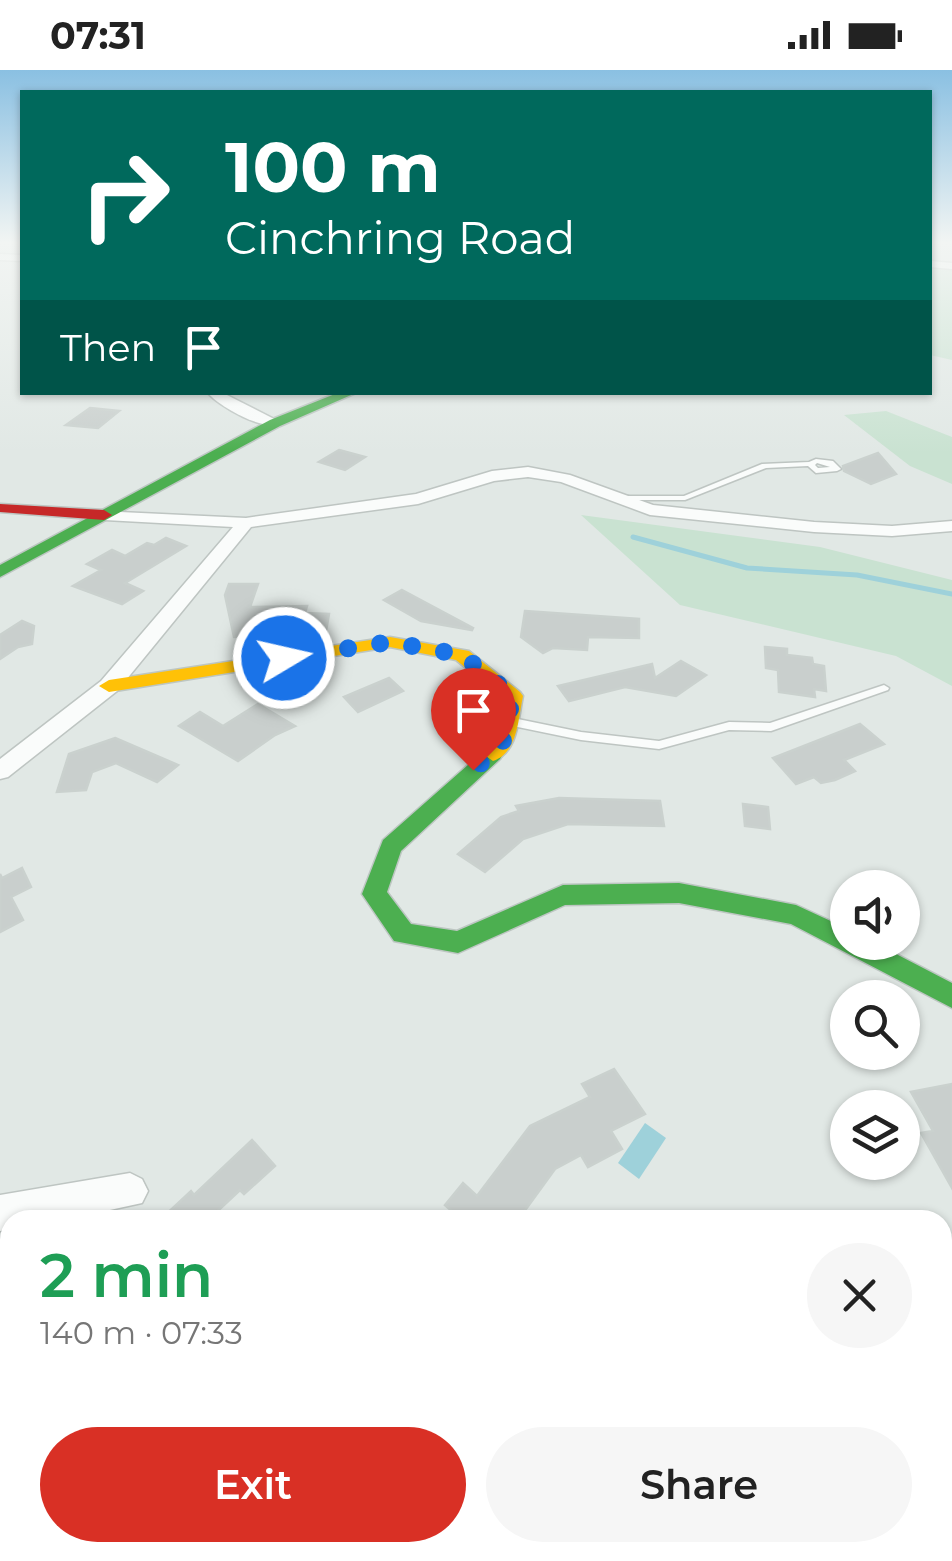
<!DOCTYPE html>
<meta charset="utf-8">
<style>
:root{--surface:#fff;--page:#f6f6f6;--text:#222;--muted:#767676;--accent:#d93025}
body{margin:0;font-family:Montserrat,sans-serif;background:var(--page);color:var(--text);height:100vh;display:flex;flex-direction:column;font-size:38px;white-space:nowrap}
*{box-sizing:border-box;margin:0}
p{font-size:32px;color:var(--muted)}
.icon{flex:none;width:55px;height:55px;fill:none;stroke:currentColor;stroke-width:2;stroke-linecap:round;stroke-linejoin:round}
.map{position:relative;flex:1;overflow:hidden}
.sheet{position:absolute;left:0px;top:1140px;width:952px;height:352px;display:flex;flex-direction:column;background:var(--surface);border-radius:30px 30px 0 0;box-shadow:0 2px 8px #0004}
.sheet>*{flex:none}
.top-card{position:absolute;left:20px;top:20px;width:912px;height:305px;border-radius:0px;box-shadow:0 2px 8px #0004;background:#00695c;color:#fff;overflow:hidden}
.buttons{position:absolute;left:830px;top:800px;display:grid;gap:20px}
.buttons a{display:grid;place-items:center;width:90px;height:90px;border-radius:50%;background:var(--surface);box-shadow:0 2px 8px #0004;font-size:50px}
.pin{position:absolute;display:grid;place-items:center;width:85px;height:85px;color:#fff;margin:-102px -42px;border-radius:50% 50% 50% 0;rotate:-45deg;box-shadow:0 0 10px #0007}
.pin .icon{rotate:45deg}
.me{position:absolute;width:110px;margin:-55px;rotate:81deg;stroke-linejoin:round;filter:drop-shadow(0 0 8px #0008)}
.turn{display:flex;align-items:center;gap:35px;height:210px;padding:0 40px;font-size:45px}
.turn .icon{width:130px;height:130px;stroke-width:2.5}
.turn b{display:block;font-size:70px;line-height:85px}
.then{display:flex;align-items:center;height:95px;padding:0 40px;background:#0003;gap:20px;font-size:38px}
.round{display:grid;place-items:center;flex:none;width:105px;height:105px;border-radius:52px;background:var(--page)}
.head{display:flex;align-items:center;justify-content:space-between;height:170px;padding:0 40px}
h1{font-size:60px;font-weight:600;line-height:75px;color:#1e9e55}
.button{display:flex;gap:20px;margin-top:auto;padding:20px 40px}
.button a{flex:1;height:115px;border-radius:60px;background:var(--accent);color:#fff;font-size:40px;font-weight:600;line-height:115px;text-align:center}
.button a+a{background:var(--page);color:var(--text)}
.status{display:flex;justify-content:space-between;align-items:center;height:70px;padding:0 50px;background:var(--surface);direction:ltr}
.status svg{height:28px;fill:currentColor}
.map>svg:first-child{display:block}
.green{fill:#c9e2d1}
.water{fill:#9ed1da}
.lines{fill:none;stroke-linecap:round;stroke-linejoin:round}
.stream{stroke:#9ed1da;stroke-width:5}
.building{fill:#c9cfcd;stroke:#cad1ce;stroke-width:2.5}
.lane-casing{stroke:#bec5c2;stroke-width:3}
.street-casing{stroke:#bec5c2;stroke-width:3}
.fast-casing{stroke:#bdc6c2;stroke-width:3}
.slow-casing{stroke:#bdc6c2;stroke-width:3}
.jam-casing{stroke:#bdc6c2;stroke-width:3}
.lane{fill:#fafcfb;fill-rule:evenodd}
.street{fill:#fafcfb;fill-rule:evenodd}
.fast{fill:#4caf50;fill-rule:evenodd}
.slow{fill:#ffc107;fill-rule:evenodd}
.jam{fill:#c62828;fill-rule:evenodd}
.route{stroke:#1a73e8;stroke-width:18;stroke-dasharray:0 32.4}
</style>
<div class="status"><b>07:31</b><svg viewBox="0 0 49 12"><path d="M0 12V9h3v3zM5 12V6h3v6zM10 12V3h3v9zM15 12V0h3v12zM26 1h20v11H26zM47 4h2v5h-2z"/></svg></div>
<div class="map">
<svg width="952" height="1491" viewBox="0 0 952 1491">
<rect width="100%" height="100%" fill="#e1e8e5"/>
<!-- green -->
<g class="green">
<polygon points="930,197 952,199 952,290 930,285"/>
<polygon points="886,341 952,367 952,414 910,396 844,345"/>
<polygon points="581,445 820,477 952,510 952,616 896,586 680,535"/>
<polygon points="134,1482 494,1482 498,1491 133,1491"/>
</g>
<!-- water -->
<polygon class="water" points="645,1053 666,1068 639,1109 618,1093"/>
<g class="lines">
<!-- stream -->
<polyline class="stream" points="633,467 747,498 857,505 952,524"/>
</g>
<!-- building -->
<g class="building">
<polygon points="90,338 119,341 98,358 66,355"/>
<polygon points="339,380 365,387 345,400 319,392"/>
<polygon points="878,383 896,404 871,414 844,401 843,396"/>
<polygon points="166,468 186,476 125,513 143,521 122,534 73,516 101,500 87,494 112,480 125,486 147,473 154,475"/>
<polygon points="229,514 258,514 250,537 307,536 305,543 329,544 326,561 234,567 225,525"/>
<polygon points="402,520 473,558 472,560 421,551 384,530"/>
<polygon points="525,541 639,549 639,568 588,567 587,580 553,578 543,583 521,567"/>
<polygon points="22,551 34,556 32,574 18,577 0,589 0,565"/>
<polygon points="765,577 787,579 787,585 812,588 813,594 824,596 826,621 814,619 815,627 779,622 778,600 766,598"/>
<polygon points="681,591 706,605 676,626 625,617 569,631 558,616 652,594 655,608"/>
<polygon points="389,608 403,621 358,642 344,627"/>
<polygon points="258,634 295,656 275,665 238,691 179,656 200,642 223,656"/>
<polygon points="860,654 884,674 844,690 855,701 835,710 821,713 814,707 796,714 773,688"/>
<polygon points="115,668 178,695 157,712 116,693 92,702 86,720 57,722 69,684"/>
<polygon points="559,728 660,731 664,756 568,754 523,769 485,802 458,784 501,747 519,741 516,736"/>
<polygon points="743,734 768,737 770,759 745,756"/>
<polygon points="22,798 31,817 11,827 23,850 0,862 0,804 2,808"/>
<polygon points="614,999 645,1044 611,1061 622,1079 588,1097 581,1085 555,1099 518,1150 462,1150 445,1135 463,1113 477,1126 530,1056 590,1027 582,1014"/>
<polygon points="952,1014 952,1118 921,1063 933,1061 911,1022"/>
<polygon points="252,1070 275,1096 244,1124 240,1120 208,1150 160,1150 191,1121 194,1125"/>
</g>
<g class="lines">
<defs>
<g id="lane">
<path d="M816 389 833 391 841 399 837 401 816 403 808 396 766 398 685 430H619L615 428 619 426H684L762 394 809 392ZM817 393 830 397 818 398 815 395Z"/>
<polygon points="884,615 889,618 888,620 771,661 729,660 659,679 581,670 508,655 502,651 508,647 581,662 659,671 729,652 770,653"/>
</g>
<g id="street">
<polygon points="0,184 22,185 22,191 0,190"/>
<polygon points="930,191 952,193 952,199 930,197"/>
<path d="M207 322H221L282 353C266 363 219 337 207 322Z"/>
<polygon points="528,397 570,405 653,435 814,452 892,456 952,451 952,461 892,466 814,462 650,445 561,412 528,407 494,411 418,434 251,457 117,621 8,707 0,709 0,689 101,611 233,457 105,450 97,445 99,441 246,448 416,424 492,401"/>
<polygon points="130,1103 142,1109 148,1121 142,1133 64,1150 10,1150 10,1159 0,1161 0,1125"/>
</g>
<g id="fast">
<polygon points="340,322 358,322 280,356 0,507 0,495 270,350"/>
<polygon points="493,677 503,684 500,689 401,781 387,822 411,854 457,861 563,815 679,813 796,835 848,859 848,872 873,872 952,913 952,938 791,854 679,833 565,835 458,883 394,871 362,824 383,770 486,679"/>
</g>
<path id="slow" d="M390 567 469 581 520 622 523 626C518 649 518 683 493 691L483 684 492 672 503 628 456 590 390 577 109 622 99 616 109 610Z"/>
<polygon id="jam" points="0,434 104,440 112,445 104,450 0,442"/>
</defs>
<!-- lane casing -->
<use href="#lane" class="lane-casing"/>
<!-- street casing -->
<use href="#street" class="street-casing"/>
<!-- fast casing -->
<use href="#fast" class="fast-casing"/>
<!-- slow casing -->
<use href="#slow" class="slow-casing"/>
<!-- jam casing -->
<use href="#jam" class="jam-casing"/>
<!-- lane -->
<use href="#lane" class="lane"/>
<!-- street -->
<use href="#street" class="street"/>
<!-- fast -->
<use href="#fast" class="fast"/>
<!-- slow -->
<use href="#slow" class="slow"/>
<!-- jam -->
<use href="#jam" class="jam"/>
</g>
<!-- sky -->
<linearGradient id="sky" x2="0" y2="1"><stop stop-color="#8ac0e2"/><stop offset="0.45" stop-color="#f2f5f3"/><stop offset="1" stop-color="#f2f5f3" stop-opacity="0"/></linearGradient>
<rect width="952" height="383" fill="url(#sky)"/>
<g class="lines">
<!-- route -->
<polyline class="route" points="284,588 390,572 462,585 513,626 502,675 473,700"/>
</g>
</svg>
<div class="buttons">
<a><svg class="icon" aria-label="sound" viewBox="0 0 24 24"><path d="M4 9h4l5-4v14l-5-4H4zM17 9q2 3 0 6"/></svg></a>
<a><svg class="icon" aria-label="search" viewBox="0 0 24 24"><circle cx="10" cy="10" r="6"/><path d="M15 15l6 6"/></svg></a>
<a><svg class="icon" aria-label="layers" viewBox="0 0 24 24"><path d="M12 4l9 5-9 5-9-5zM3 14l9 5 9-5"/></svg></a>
</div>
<div class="pin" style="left:473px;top:700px;background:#d93025"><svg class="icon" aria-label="arrive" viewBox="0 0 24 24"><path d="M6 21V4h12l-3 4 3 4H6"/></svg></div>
<svg class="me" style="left:284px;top:588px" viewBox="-20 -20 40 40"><circle r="17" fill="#1a73e8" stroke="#fff" stroke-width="3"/><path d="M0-11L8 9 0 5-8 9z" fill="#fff"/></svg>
<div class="top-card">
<div class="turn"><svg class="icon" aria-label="right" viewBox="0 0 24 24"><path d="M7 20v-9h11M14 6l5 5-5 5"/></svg><div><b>100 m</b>Cinchring Road</div></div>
<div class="then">Then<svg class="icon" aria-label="arrive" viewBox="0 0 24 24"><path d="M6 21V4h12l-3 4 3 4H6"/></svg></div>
</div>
<section class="sheet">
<div class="head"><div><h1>2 min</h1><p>140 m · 07:33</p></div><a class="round"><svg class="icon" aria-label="close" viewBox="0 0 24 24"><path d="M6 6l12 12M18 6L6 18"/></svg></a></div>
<div class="button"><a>Exit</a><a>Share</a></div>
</section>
</div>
